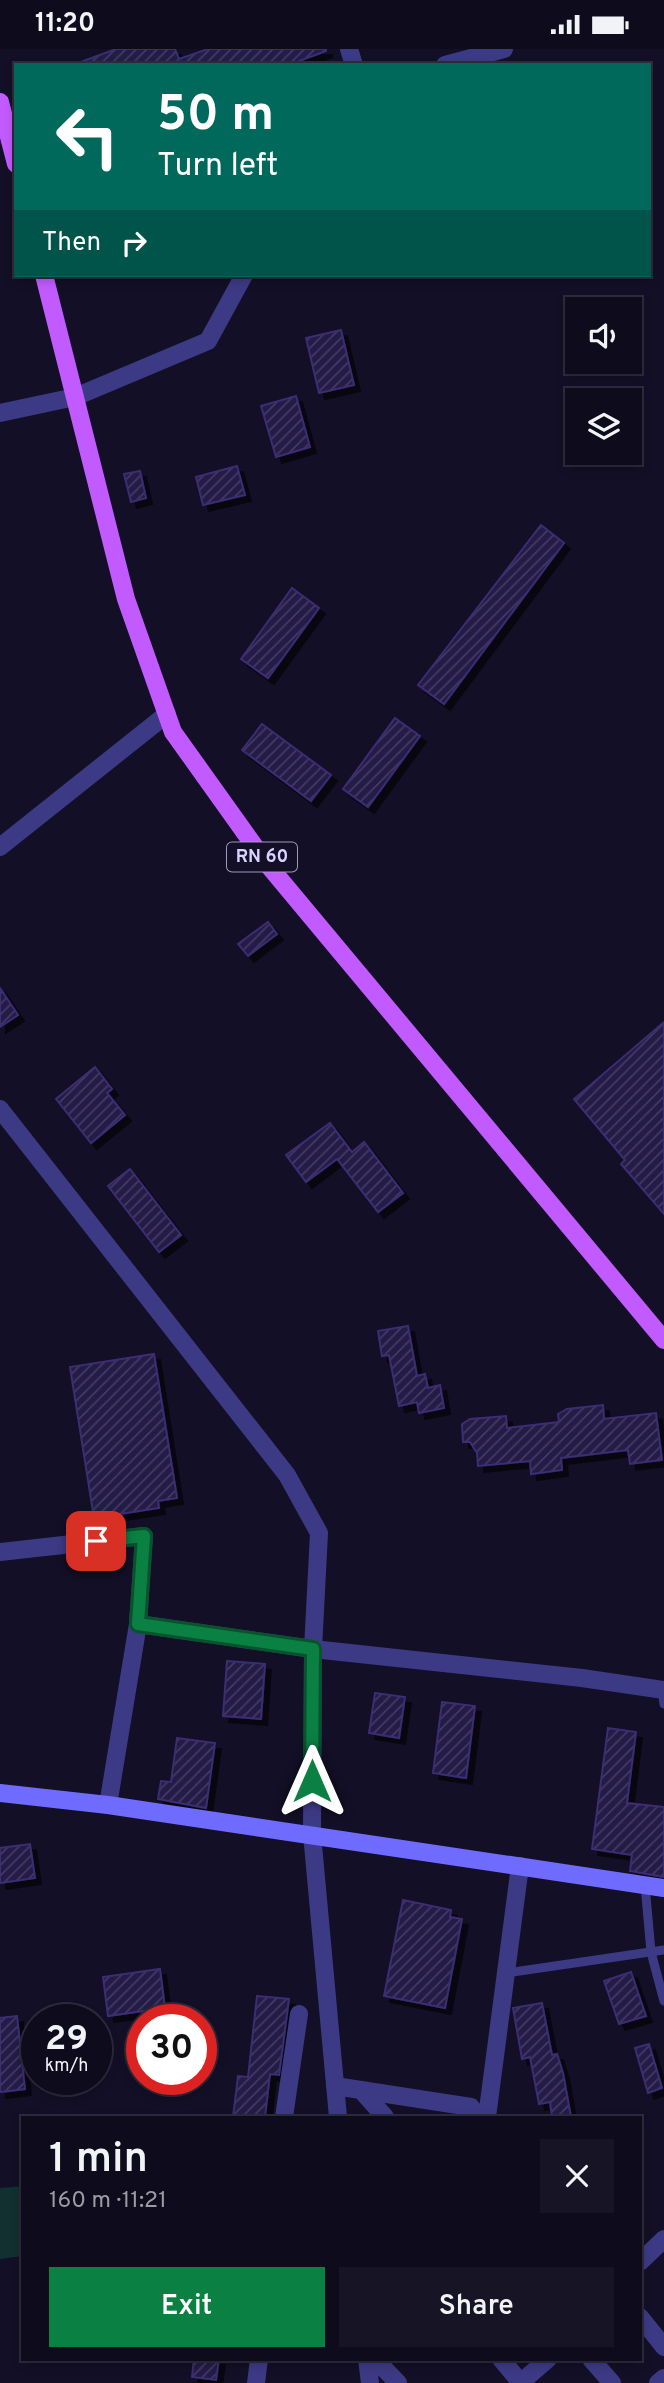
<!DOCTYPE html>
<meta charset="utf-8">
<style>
:root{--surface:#0e0b1c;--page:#171425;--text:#f1f3f6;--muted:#9b9ba3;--line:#2e2b3b;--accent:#0b8043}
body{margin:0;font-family:Overpass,sans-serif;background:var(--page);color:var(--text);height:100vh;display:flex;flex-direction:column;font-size:26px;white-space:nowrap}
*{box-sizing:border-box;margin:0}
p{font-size:23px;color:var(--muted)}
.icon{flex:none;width:38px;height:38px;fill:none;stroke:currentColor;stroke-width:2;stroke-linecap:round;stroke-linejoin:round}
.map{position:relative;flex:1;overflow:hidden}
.side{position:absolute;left:21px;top:2067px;width:621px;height:245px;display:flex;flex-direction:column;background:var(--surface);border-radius:0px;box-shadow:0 4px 10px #0003,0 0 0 2px var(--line)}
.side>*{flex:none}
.top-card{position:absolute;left:14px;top:14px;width:637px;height:214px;border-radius:0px;box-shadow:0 4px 10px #0003,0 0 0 2px var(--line);background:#00695c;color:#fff;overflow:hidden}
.buttons{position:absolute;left:565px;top:248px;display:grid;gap:14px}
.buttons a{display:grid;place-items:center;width:77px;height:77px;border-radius:0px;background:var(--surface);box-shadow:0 4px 10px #0003,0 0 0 2px var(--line);font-size:35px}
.speed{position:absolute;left:21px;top:1955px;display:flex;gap:14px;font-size:35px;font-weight:700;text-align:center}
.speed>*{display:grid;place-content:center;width:91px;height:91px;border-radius:50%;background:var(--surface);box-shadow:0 4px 10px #0003,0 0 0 2px var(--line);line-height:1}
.speed small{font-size:18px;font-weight:400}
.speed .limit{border:10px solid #d22;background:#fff;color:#111}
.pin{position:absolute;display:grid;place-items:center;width:60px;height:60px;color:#fff;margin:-30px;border-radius:14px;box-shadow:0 4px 10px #0006}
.me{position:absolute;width:77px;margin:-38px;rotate:0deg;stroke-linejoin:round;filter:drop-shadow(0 0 5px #0008)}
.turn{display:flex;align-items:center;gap:24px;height:147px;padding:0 28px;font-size:32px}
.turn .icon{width:91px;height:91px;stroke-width:2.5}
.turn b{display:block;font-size:49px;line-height:60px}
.then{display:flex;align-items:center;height:66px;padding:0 28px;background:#0003;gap:14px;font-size:26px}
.round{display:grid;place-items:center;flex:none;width:74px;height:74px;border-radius:0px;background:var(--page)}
.summary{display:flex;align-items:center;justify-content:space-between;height:119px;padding:0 28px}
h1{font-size:42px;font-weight:600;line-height:52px}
.button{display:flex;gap:14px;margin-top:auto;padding:14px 28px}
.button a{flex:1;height:80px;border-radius:0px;background:var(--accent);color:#fff;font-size:28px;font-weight:600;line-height:80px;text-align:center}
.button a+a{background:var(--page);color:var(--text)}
.status{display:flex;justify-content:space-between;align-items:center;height:49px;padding:0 35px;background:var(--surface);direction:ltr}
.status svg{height:19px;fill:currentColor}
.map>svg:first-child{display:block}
.pitch{fill:#12302f}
.building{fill:url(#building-hatch);stroke:#3b2d73;stroke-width:2;filter:url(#shadow)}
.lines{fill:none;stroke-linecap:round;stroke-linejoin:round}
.lane{stroke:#3d3a85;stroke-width:9}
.street{stroke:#3d3a85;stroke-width:18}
.secondary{stroke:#6f6bff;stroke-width:18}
.primary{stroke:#c25bff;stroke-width:18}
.route-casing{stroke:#07532c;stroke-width:18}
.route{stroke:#0b8043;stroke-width:12}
.labels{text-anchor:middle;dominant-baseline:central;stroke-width:7;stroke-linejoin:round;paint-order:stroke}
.shield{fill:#130f26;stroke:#9e99be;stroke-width:2}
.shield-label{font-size:18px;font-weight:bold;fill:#d9d4ff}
</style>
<div class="status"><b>11:20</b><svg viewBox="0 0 49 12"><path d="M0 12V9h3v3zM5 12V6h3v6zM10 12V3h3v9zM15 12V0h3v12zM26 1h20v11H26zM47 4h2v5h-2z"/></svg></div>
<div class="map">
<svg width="664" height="2334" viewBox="0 0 664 2334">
<defs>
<pattern id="building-hatch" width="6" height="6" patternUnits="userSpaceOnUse" patternTransform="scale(1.75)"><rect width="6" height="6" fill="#241b47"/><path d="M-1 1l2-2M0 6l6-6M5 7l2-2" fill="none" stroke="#433b63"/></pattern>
<filter id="shadow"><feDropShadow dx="6" dy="6" stdDeviation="0" flood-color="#0009"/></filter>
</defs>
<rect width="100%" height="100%" fill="#130f26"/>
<!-- pitch -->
<polygon class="pitch" points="23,2137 23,2207 0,2210 0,2139"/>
<!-- building -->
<g class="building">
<polygon points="116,0 175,0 179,10 208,0 326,0 326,2 299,12 301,16 78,16 78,14"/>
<polygon points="341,281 354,336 319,344 306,289"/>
<polygon points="296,347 310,398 276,408 261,357"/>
<polygon points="237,417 245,446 203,456 196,428"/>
<polygon points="140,422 146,449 131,453 124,425"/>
<polygon points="541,476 564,494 444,655 418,636"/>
<polygon points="292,539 319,559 268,629 241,610"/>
<polygon points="395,669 420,687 368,758 343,740"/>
<polygon points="262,675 331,726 311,752 242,701"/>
<polygon points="268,873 277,885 248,907 238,895"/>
<polygon points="0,939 18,966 0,978"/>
<polygon points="664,973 664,1165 621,1115 625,1111 574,1050"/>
<polygon points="95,1018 112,1040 107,1044 125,1066 91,1094 56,1050"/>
<polygon points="330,1074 352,1103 364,1093 403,1144 378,1163 337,1110 306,1133 286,1106"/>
<polygon points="130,1120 181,1186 159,1203 108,1137"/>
<polygon points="408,1277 417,1327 425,1325 428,1339 440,1336 444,1359 419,1364 417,1353 399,1357 389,1306 382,1307 378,1282"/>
<polygon points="154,1305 177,1449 158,1452 159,1459 94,1469 70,1318"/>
<polygon points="603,1356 604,1370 656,1364 662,1411 630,1415 628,1401 561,1409 562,1421 531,1425 530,1412 478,1417 477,1404 470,1393 463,1393 462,1375 470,1370 506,1367 507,1379 559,1373 558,1365 567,1360"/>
<polygon points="227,1612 265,1615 261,1670 223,1667"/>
<polygon points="375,1644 405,1648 399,1689 369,1684"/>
<polygon points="442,1653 475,1657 466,1729 433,1724"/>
<polygon points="608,1679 636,1683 627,1754 664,1758 664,1828 630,1822 632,1806 592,1800"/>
<polygon points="177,1689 215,1694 206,1759 158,1750 161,1732 171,1733"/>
<polygon points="30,1795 35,1829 0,1834 0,1799"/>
<polygon points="403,1851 451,1861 450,1868 462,1870 445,1959 384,1947"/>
<polygon points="160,1920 165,1959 108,1967 103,1928"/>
<polygon points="631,1923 646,1967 619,1975 604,1932"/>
<polygon points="257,1947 289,1950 279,2026 270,2025 265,2068 233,2068 238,2027 248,2028"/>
<polygon points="542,1954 552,2006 557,2005 563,2024 571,2068 552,2068 550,2053 539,2055 530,2008 522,2010 513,1959"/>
<polygon points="17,1967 25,2040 0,2043 0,1969"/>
<polygon points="649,1995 662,2039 648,2044 635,1999"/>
<polygon points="194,2310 219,2310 216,2331 192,2328"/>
</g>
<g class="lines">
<!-- lane -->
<g class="lane">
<polyline points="662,1641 664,1655"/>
<polyline points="645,1836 651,1903 664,1952"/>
<polyline points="506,1924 664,1901"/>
</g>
<!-- street -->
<g class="street">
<polyline points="349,0 354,16"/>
<polyline points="445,16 504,0"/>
<polyline points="0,364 75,348 208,292 244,226"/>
<polyline points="0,798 167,665"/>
<polyline points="0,1060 287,1426 319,1484 313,1600 312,1785 338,2068"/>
<polyline points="0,1503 144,1487 138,1575 108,1756"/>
<polyline points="138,1575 313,1600 582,1629 664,1641"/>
<polyline points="335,2037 471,2058 479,2068"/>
<polyline points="361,2041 385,2068"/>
<polyline points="284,2068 299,1965"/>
<polyline points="487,2068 520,1817"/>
<polyline points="640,2213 664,2190"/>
<polyline points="640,2268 664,2298"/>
<polyline points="367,2310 370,2334"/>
<polyline points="375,2310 398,2334"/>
<polyline points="501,2310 521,2334"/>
<polyline points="591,2310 612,2334"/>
<polyline points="256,2334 259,2310"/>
<polyline points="520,2334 548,2310"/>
<polyline points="658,2334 664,2329"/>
</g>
<!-- secondary -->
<polyline class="secondary" points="0,1744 108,1756 664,1839"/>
<!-- primary -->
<g class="primary">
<polyline points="0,53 16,115"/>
<polyline points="44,226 126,550 173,683 268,816 664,1291"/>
</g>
</g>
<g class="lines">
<defs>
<polyline id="route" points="96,1492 144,1487 138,1575 313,1600 312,1732"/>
</defs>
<!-- route casing -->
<use href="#route" class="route-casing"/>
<!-- route -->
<use href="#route" class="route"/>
</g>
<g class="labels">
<!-- shield labels -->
<rect class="shield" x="227" y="793.5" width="70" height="29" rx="5"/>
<g class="shield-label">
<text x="262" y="808">RN 60</text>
</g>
</g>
</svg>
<div class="buttons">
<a><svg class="icon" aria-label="sound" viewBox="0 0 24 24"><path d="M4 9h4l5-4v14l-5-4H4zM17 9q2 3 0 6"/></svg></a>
<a><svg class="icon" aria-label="layers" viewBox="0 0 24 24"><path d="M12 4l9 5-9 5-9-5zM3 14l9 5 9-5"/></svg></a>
</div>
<div class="speed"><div>29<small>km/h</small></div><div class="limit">30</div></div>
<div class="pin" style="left:96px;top:1492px;background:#d93025"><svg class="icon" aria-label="arrive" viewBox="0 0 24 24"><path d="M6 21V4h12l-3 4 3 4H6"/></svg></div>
<svg class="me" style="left:312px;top:1732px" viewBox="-20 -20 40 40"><path d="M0-17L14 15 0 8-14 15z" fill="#0b8043" stroke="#fff" stroke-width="4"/></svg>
<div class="top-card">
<div class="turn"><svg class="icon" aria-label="left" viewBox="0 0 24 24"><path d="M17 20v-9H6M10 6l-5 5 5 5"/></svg><div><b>50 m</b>Turn left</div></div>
<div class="then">Then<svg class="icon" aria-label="right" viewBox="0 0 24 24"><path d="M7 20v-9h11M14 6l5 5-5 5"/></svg></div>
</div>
<section class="side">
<div class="summary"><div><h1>1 min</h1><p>160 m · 11:21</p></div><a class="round"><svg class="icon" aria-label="close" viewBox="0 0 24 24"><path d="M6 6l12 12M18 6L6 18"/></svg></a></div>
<div class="button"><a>Exit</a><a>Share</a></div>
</section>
</div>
